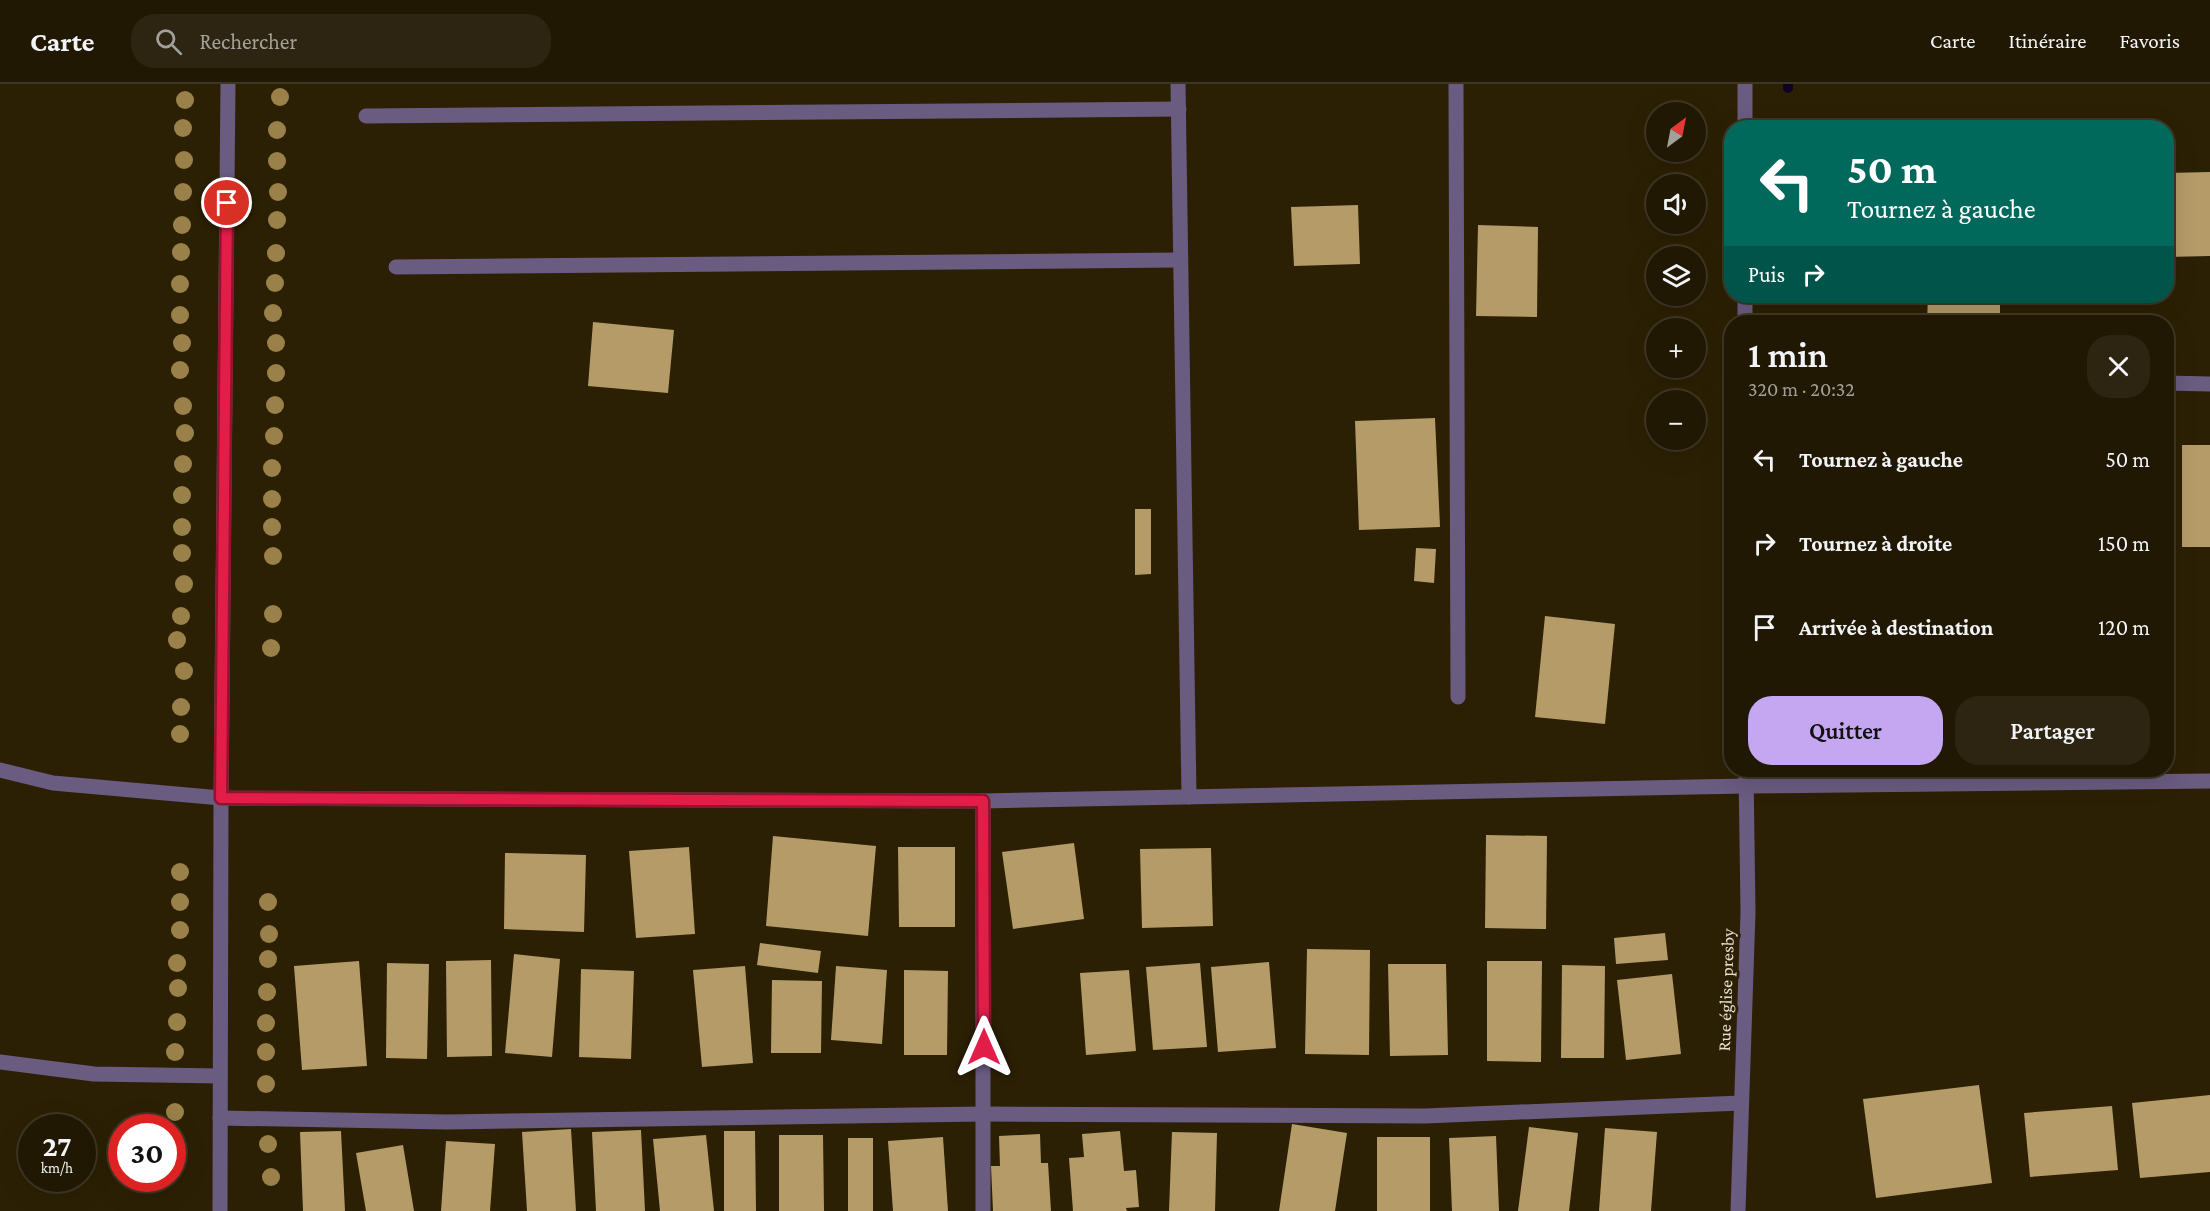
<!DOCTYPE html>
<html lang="fr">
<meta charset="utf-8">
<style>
:root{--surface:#211803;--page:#2d2512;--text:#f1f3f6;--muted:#a2a09a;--line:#3e3725;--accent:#c5a6f0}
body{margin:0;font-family:"Crimson Pro",serif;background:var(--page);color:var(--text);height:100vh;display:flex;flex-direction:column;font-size:22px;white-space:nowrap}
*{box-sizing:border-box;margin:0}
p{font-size:20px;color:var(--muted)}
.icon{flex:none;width:33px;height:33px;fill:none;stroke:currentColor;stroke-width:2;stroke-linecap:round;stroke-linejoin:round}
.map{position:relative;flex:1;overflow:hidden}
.side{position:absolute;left:1724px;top:231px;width:450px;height:462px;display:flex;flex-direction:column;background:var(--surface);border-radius:24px;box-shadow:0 6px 24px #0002,0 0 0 2px var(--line)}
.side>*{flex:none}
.hud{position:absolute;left:1724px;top:36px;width:450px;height:183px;border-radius:24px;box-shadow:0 6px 24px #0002,0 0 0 2px var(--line);background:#00695c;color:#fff;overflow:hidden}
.needle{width:39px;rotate:32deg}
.fabs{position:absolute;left:1646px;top:18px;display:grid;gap:12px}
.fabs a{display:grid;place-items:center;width:60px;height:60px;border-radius:50%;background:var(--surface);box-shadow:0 6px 24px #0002,0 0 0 2px var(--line);font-size:30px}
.speed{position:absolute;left:18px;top:1030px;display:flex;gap:12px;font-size:30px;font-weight:700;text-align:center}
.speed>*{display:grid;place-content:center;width:78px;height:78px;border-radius:50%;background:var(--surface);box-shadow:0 6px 24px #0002,0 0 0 2px var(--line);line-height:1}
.speed small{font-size:15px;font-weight:400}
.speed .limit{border:9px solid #d22;background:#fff;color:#111}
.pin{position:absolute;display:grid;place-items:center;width:51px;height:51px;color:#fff;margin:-26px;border:3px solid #fff;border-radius:50%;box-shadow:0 2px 6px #0007}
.me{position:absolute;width:66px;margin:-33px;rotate:0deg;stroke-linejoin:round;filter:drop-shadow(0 0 4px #0008)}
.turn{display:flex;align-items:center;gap:21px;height:126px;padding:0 24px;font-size:27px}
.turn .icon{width:78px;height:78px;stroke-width:2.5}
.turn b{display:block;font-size:42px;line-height:51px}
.then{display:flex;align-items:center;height:57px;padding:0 24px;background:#0003;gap:12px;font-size:22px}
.round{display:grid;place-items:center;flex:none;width:63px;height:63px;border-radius:24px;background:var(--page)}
.overview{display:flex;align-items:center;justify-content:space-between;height:102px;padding:0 24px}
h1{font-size:36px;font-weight:600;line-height:45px}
.button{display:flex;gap:12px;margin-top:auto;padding:12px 24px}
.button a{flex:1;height:69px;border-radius:24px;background:var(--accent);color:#111;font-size:24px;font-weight:600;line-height:69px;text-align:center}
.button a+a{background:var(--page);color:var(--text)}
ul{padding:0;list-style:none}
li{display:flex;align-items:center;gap:18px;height:84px;padding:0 24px}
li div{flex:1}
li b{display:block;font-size:22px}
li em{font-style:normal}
header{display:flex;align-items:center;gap:36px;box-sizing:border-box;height:84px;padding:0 30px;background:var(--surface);border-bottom:2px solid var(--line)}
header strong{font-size:28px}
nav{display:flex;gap:33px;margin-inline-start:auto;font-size:21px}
.search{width:420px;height:54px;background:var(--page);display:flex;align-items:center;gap:15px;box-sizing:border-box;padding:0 21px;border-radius:24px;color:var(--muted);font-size:22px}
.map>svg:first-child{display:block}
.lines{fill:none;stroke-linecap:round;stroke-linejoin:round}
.stream{stroke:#100021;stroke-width:10}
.building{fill:#b49b68}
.minor{stroke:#6a5b80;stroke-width:15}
.tree{fill:#9a8049}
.route-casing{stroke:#92132f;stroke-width:15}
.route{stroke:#e11d48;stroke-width:10}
.labels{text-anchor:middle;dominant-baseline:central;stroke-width:6;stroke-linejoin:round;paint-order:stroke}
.street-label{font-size:18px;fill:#e6dece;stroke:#2c2004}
</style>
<header>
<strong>Carte</strong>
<div class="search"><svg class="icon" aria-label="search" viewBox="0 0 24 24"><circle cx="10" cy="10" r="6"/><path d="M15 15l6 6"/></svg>Rechercher</div>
<nav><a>Carte</a><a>Itinéraire</a><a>Favoris</a></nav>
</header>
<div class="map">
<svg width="2210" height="1127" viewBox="0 0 2210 1127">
<rect width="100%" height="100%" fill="#2c2004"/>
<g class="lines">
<!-- stream -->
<polyline class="stream" points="1788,0 1788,4"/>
</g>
<!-- building -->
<g class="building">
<polygon points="2210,88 2210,172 2167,173 2166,89"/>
<polygon points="1358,121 1360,180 1294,182 1291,123"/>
<polygon points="1478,141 1538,143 1537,233 1476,232"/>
<polygon points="1928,212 2000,212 2000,238 1927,238"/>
<polygon points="593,238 674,246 668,309 588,302"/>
<polygon points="1435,334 1440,443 1359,446 1355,337"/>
<rect x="2182" y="361" width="28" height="102"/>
<polygon points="1135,425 1151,425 1151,490 1135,491"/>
<polygon points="1416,464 1436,465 1434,499 1414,497"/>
<polygon points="1545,532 1615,540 1605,640 1535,633"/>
<polygon points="1486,751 1547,752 1546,845 1485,844"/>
<polygon points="773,752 876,762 868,852 766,842"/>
<polygon points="1074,759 1084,835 1013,845 1002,768"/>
<polygon points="689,763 695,850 636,854 629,767"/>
<polygon points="898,763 955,763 955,843 899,843"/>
<polygon points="1211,764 1213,842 1142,844 1140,765"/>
<polygon points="505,769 586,771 584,848 504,845"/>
<polygon points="1665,849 1668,876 1616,880 1614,854"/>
<polygon points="760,859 821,867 818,889 757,881"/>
<polygon points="1307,865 1370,866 1369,971 1305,970"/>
<polygon points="514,870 560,875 552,973 505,969"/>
<polygon points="491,876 492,972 447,973 446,877"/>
<polygon points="359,877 367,982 302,986 294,882"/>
<polygon points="1487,877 1542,877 1541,978 1487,977"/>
<polygon points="1269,878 1276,964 1218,968 1211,883"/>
<polygon points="387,879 429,880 427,975 386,974"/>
<polygon points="1200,879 1207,963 1153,966 1146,883"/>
<polygon points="1388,880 1446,880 1448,971 1390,972"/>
<polygon points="1562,881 1605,882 1604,974 1561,974"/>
<polygon points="745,882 753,979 702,983 693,886"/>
<polygon points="836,882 887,886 882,960 831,956"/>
<polygon points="581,885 634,887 631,975 579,973"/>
<polygon points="904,886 948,887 947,971 904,971"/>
<polygon points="1129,886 1136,967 1086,971 1080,889"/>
<polygon points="1672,890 1681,970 1626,976 1617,896"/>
<polygon points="772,896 822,897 821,969 771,969"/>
<polygon points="1979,1001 1992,1099 1876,1114 1863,1015"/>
<polygon points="2210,1011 2210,1088 2140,1094 2132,1019"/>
<polygon points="2112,1022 2118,1086 2030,1093 2024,1029"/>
<polygon points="1292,1040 1347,1049 1335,1127 1279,1127"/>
<polygon points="1529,1043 1578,1049 1569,1127 1518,1127"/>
<polygon points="1605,1044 1657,1048 1651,1127 1599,1127"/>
<polygon points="571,1045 576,1127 527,1127 522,1048"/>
<polygon points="641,1046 645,1127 596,1127 592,1048"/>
<polygon points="341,1047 345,1127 303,1127 300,1048"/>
<polygon points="724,1047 755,1047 756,1127 724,1127"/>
<polygon points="1120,1047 1124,1087 1136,1086 1139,1123 1126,1124 1127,1127 1073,1127 1069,1074 1084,1073 1082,1050"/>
<polygon points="1172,1048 1217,1049 1215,1127 1169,1127"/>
<polygon points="1040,1050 1041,1079 1048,1079 1051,1127 993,1127 991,1082 1000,1082 999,1052"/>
<polygon points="706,1051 714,1127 660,1127 653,1055"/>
<polygon points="779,1051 823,1051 824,1127 779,1127"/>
<polygon points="1496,1052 1499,1127 1452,1127 1449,1054"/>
<polygon points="943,1053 948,1127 893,1127 888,1057"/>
<rect x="1377" y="1053" width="53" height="74"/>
<rect x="848" y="1054" width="25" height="73"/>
<polygon points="446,1057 495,1060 490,1127 441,1127"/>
<polygon points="403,1061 414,1127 366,1127 356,1069"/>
</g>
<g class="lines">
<!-- minor -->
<g class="minor">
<polyline points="1178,0 1189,713"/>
<polyline points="1456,0 1458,613"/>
<polyline points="366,32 1179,25"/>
<polyline points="1745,44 1745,0"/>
<polyline points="396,183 1180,176"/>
<polyline points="1745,238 1745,212"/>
<polyline points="2166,299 2210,300"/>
<polyline points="0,686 53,699 221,714 983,717 1746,702 2210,697"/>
<polyline points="0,978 94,990 220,992"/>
<polyline points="220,1034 447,1038 984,1030 1425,1032 1741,1019"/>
<polyline points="220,1127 221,714 228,0"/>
<polyline points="983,1127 983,717"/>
<polyline points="1738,1127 1748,828 1746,686"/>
</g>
</g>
<!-- trees -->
<g class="tree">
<circle cx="280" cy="13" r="9"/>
<circle cx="185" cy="16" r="9"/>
<circle cx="183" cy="44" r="9"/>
<circle cx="277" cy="46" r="9"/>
<circle cx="184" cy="76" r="9"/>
<circle cx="277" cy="77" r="9"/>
<circle cx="183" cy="108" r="9"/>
<circle cx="278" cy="108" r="9"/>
<circle cx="277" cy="136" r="9"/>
<circle cx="182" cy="141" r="9"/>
<circle cx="181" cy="168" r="9"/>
<circle cx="276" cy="169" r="9"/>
<circle cx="275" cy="199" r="9"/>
<circle cx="180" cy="200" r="9"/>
<circle cx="273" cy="229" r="9"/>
<circle cx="180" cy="231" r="9"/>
<circle cx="182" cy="259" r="9"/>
<circle cx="276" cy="259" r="9"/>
<circle cx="180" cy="286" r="9"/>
<circle cx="276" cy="289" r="9"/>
<circle cx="275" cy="321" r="9"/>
<circle cx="183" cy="322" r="9"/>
<circle cx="185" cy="349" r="9"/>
<circle cx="274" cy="352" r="9"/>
<circle cx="183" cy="380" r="9"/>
<circle cx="272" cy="384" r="9"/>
<circle cx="182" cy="411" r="9"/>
<circle cx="272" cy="415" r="9"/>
<circle cx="182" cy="443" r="9"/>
<circle cx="272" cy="443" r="9"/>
<circle cx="182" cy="469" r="9"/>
<circle cx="273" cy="472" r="9"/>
<circle cx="184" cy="500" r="9"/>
<circle cx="273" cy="530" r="9"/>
<circle cx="181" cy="532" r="9"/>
<circle cx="177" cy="556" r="9"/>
<circle cx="271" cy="564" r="9"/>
<circle cx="184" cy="587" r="9"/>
<circle cx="181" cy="623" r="9"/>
<circle cx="180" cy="650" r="9"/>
<circle cx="180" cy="788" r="9"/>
<circle cx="180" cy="818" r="9"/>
<circle cx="268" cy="818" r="9"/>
<circle cx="180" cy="846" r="9"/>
<circle cx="269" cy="850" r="9"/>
<circle cx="268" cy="875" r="9"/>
<circle cx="177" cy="879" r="9"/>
<circle cx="178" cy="904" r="9"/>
<circle cx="267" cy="908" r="9"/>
<circle cx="177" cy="938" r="9"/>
<circle cx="266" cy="939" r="9"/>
<circle cx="175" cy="968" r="9"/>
<circle cx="266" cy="968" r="9"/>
<circle cx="266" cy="1000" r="9"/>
<circle cx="175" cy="1028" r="9"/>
<circle cx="268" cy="1060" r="9"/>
<circle cx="271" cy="1093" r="9"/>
</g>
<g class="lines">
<defs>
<polyline id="route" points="227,119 221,714 983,717 984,963"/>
</defs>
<!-- route casing -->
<use href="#route" class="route-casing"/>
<!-- route -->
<use href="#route" class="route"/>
</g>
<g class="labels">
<!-- street labels -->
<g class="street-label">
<text transform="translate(1726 906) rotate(-88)">Rue église presby</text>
</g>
</g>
</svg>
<div class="fabs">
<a><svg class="needle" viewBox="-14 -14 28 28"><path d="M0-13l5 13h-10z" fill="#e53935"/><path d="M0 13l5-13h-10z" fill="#a2a09a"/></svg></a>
<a><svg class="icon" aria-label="sound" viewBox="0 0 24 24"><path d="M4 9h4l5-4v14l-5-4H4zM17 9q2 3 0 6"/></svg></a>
<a><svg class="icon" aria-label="layers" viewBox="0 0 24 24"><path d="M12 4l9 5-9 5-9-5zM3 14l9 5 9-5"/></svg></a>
<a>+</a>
<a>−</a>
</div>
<div class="speed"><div>27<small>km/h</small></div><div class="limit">30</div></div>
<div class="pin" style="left:227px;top:119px;background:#d93025"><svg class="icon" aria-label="arrive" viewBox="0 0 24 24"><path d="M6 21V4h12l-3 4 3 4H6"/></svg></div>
<svg class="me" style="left:984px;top:963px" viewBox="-20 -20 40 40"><path d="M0-17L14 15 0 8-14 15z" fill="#e11d48" stroke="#fff" stroke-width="4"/></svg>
<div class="hud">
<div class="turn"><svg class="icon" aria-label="left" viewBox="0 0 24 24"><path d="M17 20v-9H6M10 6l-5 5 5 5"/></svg><div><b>50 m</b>Tournez à gauche</div></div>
<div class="then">Puis<svg class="icon" aria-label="right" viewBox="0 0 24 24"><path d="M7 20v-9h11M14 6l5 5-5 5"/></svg></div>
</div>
<section class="side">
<div class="overview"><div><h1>1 min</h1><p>320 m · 20:32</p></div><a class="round"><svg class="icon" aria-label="close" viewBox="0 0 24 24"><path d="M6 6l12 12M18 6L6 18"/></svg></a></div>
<ul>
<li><svg class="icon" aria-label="left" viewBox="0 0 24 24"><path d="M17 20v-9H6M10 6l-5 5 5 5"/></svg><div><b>Tournez à gauche</b></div><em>50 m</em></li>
<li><svg class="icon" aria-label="right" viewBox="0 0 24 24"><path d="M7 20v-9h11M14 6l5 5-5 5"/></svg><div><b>Tournez à droite</b></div><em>150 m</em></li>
<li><svg class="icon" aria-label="arrive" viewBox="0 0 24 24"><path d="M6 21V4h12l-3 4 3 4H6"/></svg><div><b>Arrivée à destination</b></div><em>120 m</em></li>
</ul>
<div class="button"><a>Quitter</a><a>Partager</a></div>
</section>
</div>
